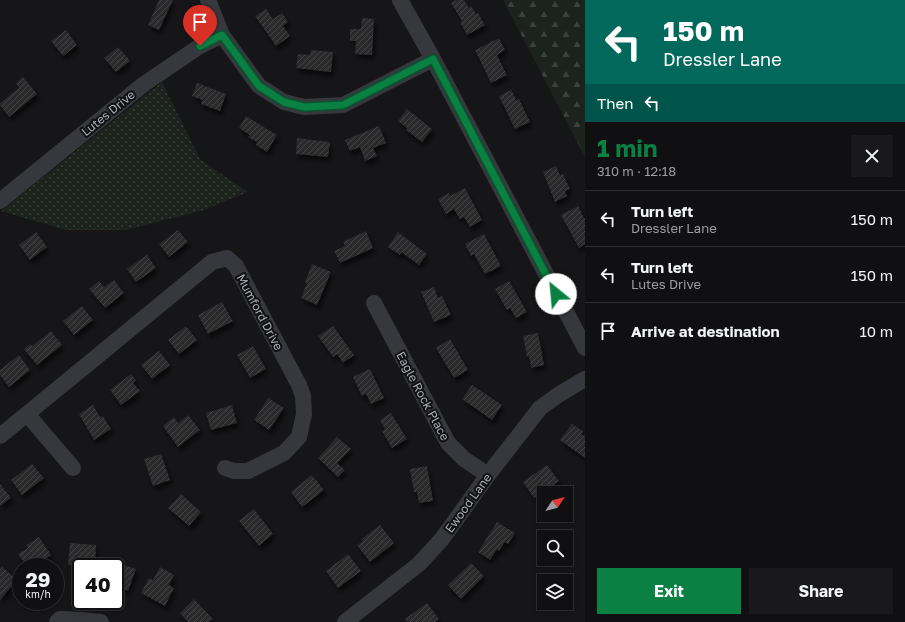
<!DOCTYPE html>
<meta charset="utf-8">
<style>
:root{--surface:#101012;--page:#19191b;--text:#f1f3f6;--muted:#9c9d9f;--line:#303032;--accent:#0b8043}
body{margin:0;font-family:"Golos Text",sans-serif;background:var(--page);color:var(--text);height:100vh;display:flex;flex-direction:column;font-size:15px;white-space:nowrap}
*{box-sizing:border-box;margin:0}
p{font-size:13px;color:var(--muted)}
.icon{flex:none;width:22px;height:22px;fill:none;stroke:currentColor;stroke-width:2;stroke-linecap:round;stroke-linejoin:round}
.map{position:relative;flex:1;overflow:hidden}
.panel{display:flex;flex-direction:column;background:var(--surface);width:320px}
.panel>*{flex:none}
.banner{background:#00695c;color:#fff;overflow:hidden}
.needle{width:26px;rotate:54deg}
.tools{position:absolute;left:537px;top:486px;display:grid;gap:8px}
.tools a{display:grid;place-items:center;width:36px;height:36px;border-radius:0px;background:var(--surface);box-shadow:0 2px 6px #0003,0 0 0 1px var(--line);font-size:20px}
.speed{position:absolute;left:12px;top:558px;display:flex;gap:8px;font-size:20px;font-weight:700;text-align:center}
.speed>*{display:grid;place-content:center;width:52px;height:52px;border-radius:50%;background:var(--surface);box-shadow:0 2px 6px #0003,0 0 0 1px var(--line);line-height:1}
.speed small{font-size:10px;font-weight:400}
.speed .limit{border:2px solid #111;border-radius:6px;background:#fff;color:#111}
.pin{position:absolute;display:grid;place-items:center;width:34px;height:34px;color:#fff;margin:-41px -17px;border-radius:50% 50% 50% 0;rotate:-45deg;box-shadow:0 0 4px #0007}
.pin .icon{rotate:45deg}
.me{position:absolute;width:44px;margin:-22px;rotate:332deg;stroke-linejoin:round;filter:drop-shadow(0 0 3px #0008)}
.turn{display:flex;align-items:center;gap:14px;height:84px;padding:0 12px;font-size:18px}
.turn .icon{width:52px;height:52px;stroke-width:2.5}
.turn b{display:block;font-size:28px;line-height:34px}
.then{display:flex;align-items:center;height:38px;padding:0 12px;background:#0003;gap:8px;font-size:15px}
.round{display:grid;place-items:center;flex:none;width:42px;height:42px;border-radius:0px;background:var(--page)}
.overview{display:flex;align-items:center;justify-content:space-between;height:68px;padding:0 12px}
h1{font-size:24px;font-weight:700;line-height:30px;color:var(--accent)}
.action{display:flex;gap:8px;margin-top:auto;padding:8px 12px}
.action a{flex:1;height:46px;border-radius:0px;background:var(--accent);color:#fff;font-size:16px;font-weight:700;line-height:46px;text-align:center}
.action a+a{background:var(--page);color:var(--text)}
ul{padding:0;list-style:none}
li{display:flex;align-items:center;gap:12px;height:56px;padding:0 12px;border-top:1px solid var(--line)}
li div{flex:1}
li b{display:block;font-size:15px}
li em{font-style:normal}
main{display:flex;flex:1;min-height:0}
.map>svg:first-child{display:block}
.grass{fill:url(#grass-dots)}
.forest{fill:url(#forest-firs)}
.building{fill:url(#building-hatch);filter:url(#shadow)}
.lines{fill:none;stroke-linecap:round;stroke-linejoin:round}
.minor{stroke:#37383d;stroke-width:16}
.route-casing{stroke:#07532c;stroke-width:10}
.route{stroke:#0b8043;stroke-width:7}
.labels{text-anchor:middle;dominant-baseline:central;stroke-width:4;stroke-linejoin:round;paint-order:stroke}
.street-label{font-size:12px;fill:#a8adb8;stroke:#111113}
</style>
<main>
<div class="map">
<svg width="585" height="622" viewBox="0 0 585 622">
<defs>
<pattern id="grass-dots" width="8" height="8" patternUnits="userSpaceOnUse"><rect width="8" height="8" fill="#1c231d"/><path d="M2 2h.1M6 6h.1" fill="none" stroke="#3a403c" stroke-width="1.8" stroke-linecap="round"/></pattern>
<pattern id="forest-firs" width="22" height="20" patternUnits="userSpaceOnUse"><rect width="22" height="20" fill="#1c231d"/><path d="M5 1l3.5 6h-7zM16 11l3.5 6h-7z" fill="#3a403c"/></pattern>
<pattern id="building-hatch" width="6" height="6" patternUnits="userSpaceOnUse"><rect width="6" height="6" fill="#29292c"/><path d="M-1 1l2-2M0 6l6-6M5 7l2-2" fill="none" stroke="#454548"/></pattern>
<filter id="shadow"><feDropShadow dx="2.5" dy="4.5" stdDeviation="2" flood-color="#0009"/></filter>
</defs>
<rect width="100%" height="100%" fill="#161618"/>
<!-- grass -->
<polygon class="grass" points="162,82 200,159 248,192 204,210 125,230 66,230 1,211"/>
<!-- forest -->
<polygon class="forest" points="503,0 585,0 585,157"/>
<!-- building -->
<g class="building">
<polygon points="159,0 173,0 159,30 148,25"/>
<polygon points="456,0 464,0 469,8 471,6 476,14 478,13 485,25 467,35 460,22 462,21 451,3"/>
<polygon points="266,9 273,19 282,13 288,22 283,26 290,36 276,46 255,16"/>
<polygon points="362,18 374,19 372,55 355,54 356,41 350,41 350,29 361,29"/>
<polygon points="66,30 77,45 63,56 51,41"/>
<polygon points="499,38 505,50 497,55 507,75 491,83 475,50"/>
<polygon points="118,47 130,61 116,72 104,58"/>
<polygon points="311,50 333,52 331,72 296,68 298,54 310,55"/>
<polygon points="23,77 37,94 9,117 0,105 0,103 19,88 16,83"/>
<polygon points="197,83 226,94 220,111 201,104 202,100 192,96"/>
<polygon points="511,90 517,101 519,99 530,122 515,129 499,96"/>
<polygon points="407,109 432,129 422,142 406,130 407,128 398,121"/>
<polygon points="246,116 277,135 267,152 256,145 257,142 248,137 250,135 239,128"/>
<polygon points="379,126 386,143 373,148 377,156 365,161 360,147 350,151 345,140"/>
<polygon points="297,138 330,142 328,157 296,154"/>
<polygon points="556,166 560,175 563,174 570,189 565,191 567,196 555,202 543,172"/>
<polygon points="465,188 482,220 470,227 464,217 460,219 454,209 446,214 438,199 449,193 450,196"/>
<polygon points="578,206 584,218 585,218 585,244 579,248 561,215"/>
<polygon points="178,230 188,242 169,257 159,244"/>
<polygon points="366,231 373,248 340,263 334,251 345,246 343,242"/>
<polygon points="36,232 47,247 30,260 19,245"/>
<polygon points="398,232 427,254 419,265 401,252 400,255 388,247"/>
<polygon points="484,234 501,266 485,274 474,254 471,256 465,244"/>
<polygon points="147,255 156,268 136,282 127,269"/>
<polygon points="312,264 331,272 317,305 301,298 307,283 305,282"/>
<polygon points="114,280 124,293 105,308 89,289 99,281 104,287"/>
<polygon points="509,281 527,312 516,318 510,308 507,310 495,289"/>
<polygon points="434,287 438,298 442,296 451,315 434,322 421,292"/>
<polygon points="222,302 233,321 208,334 198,315"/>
<polygon points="82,306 93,320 74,335 63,321"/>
<polygon points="186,326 197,340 179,354 168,340"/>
<polygon points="333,326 354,355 343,363 337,354 333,357 318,336"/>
<polygon points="51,331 62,345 37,365 24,349 30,344 32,346"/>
<polygon points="538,333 544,365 531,368 529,356 527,357 523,336"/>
<polygon points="450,339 468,370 454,378 436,348"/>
<polygon points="253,346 266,369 250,378 237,355"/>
<polygon points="159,351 170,365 152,379 141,365"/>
<polygon points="19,355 30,370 9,387 0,375 0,370"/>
<polygon points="370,369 384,398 371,404 366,394 362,396 353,377"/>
<polygon points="131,374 136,380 133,383 140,391 121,405 110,390"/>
<polygon points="472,385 502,405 492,420 462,399"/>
<polygon points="268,398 284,408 269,430 254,420"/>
<polygon points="93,405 100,417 103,416 111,429 94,440 79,414"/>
<polygon points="232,405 237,423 211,430 206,413"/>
<polygon points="391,413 407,439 392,448 382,431 385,429 380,420"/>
<polygon points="188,415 200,430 178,447 163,426 174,417 178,423"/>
<polygon points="572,424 583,431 581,434 585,436 585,458 560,440"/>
<polygon points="337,437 351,449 337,463 345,470 338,477 318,458"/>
<polygon points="161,454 170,480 153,486 144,459"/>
<polygon points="32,464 44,478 22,495 11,480"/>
<polygon points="547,465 559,481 534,498 523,482"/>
<polygon points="427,466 433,501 419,503 417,492 414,492 410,469"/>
<polygon points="312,475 324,490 302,507 291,492"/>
<polygon points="0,484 11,498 0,506"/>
<polygon points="181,494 201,512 189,526 168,508"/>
<polygon points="254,509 273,534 259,546 239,521"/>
<polygon points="497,522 515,533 508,544 505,542 499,551 497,549 490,560 478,552"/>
<polygon points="380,525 394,543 370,562 357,545 363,541 362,539"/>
<polygon points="39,537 51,555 34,567 27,567 18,554 28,548 26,545"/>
<polygon points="70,543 96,545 95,567 68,565"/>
<polygon points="348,554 361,571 338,588 326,571"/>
<polygon points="109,560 136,569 128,591 115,587 115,567 106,567"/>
<polygon points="471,563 484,576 461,599 448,585"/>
<polygon points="2,567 17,580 0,600 0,569"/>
<polygon points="160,567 174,575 169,585 174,588 165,606 141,593 149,578 153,580"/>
<polygon points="194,599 213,619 209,622 188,622 180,613"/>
<polygon points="427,603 439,619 435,622 407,622 405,619"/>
</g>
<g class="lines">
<!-- minor -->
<g class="minor">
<polyline points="208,0 222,35 259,86 284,102 304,107 343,105 433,59"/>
<polyline points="400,0 433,59 585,348"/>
<polyline points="0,201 144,84 200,46 222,35"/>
<polyline points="374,303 448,443 464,459 488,475"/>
<polyline points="27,414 73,468"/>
<polyline points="0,436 212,262 227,258 236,266 299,385 303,396 304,414 299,437 284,453 248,471 234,471 225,468"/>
<polyline points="57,622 60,619 82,620 101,622"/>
<polyline points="345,622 419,564 442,539 488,475 540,408 558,395 585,379"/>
</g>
</g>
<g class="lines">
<defs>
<polyline id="route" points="200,46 222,35 259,86 284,102 304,107 343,105 433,59 556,294"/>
</defs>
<!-- route casing -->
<use href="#route" class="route-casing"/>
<!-- route -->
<use href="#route" class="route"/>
</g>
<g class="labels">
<!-- street labels -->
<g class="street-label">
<text transform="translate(108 113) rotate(-39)">Lutes Drive</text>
<text transform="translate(260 312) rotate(62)">Mumford Drive</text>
<text transform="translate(423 396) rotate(62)">Eagle Rock Place</text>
<text transform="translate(468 503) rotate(-54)">Ewood Lane</text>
</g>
</g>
</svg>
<div class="tools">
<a><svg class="needle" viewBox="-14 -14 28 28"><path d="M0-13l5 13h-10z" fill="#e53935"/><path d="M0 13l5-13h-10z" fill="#9c9d9f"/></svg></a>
<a><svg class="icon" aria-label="search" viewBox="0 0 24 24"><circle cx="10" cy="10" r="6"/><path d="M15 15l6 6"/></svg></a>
<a><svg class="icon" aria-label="layers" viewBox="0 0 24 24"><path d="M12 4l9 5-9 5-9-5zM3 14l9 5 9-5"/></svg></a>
</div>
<div class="speed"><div>29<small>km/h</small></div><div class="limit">40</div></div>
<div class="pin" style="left:200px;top:46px;background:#d93025"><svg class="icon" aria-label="arrive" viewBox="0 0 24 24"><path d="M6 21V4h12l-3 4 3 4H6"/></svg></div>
<svg class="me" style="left:556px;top:294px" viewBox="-20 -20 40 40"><circle r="19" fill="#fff"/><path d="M0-13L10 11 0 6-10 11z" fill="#0b8043"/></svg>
</div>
<section class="panel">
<div class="banner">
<div class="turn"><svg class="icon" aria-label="left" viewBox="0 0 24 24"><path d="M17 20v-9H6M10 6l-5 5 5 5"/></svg><div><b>150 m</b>Dressler Lane</div></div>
<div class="then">Then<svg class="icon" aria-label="left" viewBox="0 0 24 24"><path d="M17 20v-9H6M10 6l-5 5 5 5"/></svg></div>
</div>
<div class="overview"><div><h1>1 min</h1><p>310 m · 12:18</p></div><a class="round"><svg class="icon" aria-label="close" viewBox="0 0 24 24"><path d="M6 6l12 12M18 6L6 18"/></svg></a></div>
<ul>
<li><svg class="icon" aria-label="left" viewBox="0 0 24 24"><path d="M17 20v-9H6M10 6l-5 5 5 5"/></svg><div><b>Turn left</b><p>Dressler Lane</p></div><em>150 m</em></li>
<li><svg class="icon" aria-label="left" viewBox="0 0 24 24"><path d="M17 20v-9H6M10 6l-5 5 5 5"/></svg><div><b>Turn left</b><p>Lutes Drive</p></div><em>150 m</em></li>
<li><svg class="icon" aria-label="arrive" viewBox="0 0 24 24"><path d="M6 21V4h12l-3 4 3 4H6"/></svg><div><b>Arrive at destination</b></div><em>10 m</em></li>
</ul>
<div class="action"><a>Exit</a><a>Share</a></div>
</section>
</main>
